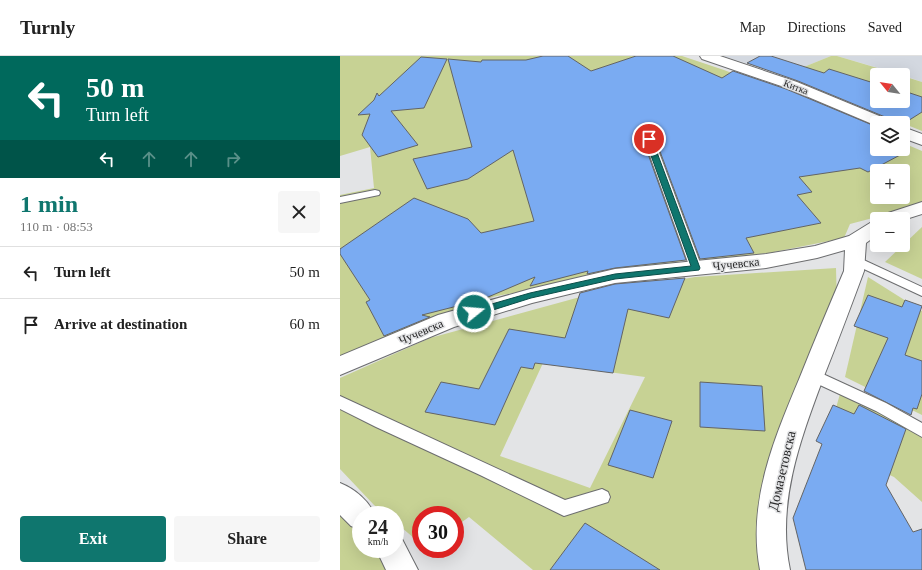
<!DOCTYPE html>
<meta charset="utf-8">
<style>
:root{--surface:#fff;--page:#f6f6f6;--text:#222;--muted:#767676;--line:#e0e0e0;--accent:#0f766e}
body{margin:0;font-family:"Times New Roman",serif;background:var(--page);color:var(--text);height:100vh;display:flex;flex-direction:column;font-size:15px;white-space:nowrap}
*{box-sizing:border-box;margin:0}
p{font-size:13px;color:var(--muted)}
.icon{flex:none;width:22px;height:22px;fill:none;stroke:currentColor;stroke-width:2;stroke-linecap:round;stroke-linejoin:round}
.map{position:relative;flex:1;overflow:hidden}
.side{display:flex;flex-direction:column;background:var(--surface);width:340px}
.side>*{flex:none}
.top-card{background:#00695c;color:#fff;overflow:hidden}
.needle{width:26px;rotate:300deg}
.fabs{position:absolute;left:530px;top:12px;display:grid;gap:8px}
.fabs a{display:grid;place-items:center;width:40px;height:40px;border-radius:4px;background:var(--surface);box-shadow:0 4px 16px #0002;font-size:20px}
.speed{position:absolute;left:12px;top:450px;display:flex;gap:8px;font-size:20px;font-weight:700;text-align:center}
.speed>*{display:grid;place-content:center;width:52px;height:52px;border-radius:50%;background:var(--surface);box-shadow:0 4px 16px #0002;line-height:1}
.speed small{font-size:10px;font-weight:400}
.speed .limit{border:6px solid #d22;background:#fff;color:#111}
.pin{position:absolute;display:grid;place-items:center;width:34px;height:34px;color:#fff;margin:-17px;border:2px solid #fff;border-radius:50%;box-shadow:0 1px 4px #0007}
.me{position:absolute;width:44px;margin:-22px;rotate:73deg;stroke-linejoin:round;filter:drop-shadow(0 0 3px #0008)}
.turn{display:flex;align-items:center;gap:14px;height:84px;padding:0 20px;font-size:18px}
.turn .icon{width:52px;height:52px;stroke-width:2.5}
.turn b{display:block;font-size:28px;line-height:34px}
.lanes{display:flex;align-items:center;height:38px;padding:0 20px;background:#0003;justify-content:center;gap:20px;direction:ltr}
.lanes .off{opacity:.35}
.round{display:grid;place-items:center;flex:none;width:42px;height:42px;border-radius:4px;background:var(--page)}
.headline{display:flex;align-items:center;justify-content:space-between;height:68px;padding:0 20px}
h1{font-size:24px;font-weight:700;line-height:30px;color:var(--accent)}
.action{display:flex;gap:8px;margin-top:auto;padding:8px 20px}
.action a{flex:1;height:46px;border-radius:4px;background:var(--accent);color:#fff;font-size:16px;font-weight:700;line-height:46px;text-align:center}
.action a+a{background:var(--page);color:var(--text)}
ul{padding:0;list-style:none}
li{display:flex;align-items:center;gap:12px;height:52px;padding:0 20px;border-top:1px solid var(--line)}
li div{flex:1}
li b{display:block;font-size:15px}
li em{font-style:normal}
header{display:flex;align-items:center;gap:24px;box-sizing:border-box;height:56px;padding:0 20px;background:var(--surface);border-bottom:1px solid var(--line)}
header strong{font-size:19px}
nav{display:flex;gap:22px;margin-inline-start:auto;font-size:14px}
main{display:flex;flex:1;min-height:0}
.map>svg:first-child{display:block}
.built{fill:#d3d8e0}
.green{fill:#c7d294;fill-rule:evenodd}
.building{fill:#7aabf2;stroke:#636465}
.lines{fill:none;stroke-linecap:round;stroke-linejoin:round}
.lane-casing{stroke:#6c6d6f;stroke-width:2}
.street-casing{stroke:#6c6d6f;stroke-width:2}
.secondary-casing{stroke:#6c6d6f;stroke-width:2}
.lane{fill:#fff;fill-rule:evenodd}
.street{fill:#fff;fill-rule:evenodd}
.secondary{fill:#fff;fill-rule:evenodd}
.route{fill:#0f766e;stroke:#0a4d48}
.labels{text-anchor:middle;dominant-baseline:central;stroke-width:3;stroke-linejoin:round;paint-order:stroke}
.far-street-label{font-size:10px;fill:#2a2a2b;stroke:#e3e4e6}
.street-label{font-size:12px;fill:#2a2a2b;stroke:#e3e4e6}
.near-street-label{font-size:14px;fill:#2a2a2b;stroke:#e3e4e6}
</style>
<header>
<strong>Turnly</strong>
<nav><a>Map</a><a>Directions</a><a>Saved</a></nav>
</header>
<main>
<section class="side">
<div class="top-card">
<div class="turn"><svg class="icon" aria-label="left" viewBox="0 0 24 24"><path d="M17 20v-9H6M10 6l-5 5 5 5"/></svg><div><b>50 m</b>Turn left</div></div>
<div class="lanes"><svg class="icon" aria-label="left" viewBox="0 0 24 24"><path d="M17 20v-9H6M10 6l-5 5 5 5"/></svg><svg class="icon off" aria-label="ahead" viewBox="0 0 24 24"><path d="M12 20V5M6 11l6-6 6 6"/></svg><svg class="icon off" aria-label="ahead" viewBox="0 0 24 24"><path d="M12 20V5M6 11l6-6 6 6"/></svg><svg class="icon off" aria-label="right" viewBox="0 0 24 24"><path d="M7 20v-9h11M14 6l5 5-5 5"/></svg></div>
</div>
<div class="headline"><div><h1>1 min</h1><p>110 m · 08:53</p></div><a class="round"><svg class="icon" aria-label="close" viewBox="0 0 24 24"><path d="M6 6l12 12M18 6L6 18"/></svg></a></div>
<ul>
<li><svg class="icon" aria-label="left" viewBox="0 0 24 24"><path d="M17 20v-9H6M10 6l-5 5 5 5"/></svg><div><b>Turn left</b></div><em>50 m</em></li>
<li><svg class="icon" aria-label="arrive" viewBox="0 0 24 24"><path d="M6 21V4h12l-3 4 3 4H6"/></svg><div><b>Arrive at destination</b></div><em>60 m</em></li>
</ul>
<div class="action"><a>Exit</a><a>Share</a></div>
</section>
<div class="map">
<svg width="582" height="514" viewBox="0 0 582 514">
<rect width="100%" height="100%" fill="#e3e4e6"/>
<!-- built -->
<g class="built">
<polygon points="383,0 491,0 444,19"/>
<polygon points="497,0 582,0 582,26 563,19"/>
</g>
<!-- green -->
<g class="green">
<path d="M0 0H342L384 14 509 62 537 93H563V87L582 95V149L510 168 504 182 429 197 372 204 350 203 268 222 214 229 142 243 75 277 0 307V139L34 132 30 91 0 100ZM537 115H563V141H537Z"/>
<polygon points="491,0 497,0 561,19 537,19 537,45 563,45 563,20 582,26 582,75 444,19"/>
<polygon points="582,171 582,223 545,206"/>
<path d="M496 212 497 250 455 335 435 514H193L129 461 115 471V459H81V488L55 466V459H46L34 449 0 413V322L90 282 240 241 355 221ZM203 307 305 321 250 432 160 400Z"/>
<polygon points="528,221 582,255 582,359 505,321"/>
<polygon points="502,331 582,375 582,446 554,421 485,390"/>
<polygon points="0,456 21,478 21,493 36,493 56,514 0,514"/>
</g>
<!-- building -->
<g class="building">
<polygon points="203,0 228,0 251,15 296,0 333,0 382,22 393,15 446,33 537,71 537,93 552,93 562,98 528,116 520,112 459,121 472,136 457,139 481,167 406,182 414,197 360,203 315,82 308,79 303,84 346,204 275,212 247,218 248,215 190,230 195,221 141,244 82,259 90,261 44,280 26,246 30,244 0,198 0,193 74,142 128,163 141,177 194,165 173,94 128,123 87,133 73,103 132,91 108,3 141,6 142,4 186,4"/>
<polygon points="420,0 431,0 484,17 489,13 537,28 537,45 563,45 564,35 582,41 582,56 563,68 554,67 550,63 458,25 407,7"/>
<polygon points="81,1 107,3 84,52 51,55 78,89 38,101 22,79 30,58 18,59 34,44 37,37 39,40"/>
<polygon points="345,222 329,262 288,253 273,317 195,307 193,313 181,311 155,369 85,356 101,326 139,333 169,273 225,282 240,237 275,228"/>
<polygon points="528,239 562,251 565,244 582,250 565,299 582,305 582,338 577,353 573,352 571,359 524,335 548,282 514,270"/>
<polygon points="360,326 422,330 425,375 360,371"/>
<polygon points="493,349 514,358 519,349 566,373 546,429 573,476 582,473 582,514 466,514 453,462 482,388 476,385"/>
<polygon points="290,354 332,365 313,422 268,409"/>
<polygon points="245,467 320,514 210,514"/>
</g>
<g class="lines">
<defs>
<g id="lane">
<polygon points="309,80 314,83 362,212 360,215 352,215 350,212 304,83"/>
<polygon points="35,134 39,135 40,137 39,139 0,147 0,141"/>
<polygon points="515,200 582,231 582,240 511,207 509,204 511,201"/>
<polygon points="472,313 546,347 582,367 582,381 536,355 467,323 465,319 467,315"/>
<polygon points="0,340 225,444 262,433 268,436 270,441 268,446 224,460 140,419 36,371 0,353"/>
</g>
<g id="street">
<polygon points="582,146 582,158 563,164 563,163 540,163 542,159"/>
<path d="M537 165V179L526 187 524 215C511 250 498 285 484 320 461 382 436 446 450 514H420C407 446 434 383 460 321 474 286 489 250 504 215L505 194 477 202 426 212 275 227 192 247 114 271 0 319V300L98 259 190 233 275 213 426 198 475 190 509 180 530 167Z"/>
<path d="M0 427C15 433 29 445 35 459H21V474L11 470 0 459Z"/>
<polygon points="55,480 62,483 78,514 46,514 36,493 55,493"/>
</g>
<g id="secondary">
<polygon points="360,0 380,0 457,26 549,64 552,67 537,67 537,70 447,32 362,3"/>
<polygon points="563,71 582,78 582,89 563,82"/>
</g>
</defs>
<!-- lane casing -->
<use href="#lane" class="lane-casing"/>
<!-- street casing -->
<use href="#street" class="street-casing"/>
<!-- secondary casing -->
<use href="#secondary" class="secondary-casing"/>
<!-- lane -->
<use href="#lane" class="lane"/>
<!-- street -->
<use href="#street" class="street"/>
<!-- secondary -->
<use href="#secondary" class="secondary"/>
</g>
<!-- route -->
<polygon class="route" points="309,81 312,83 360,212 359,214 275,223 191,242 134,260 131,259 129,256 131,254 190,237 275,218 351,210 305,83"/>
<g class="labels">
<!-- far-street labels -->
<g class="far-street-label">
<text transform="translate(456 31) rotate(21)">Китка</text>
</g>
<!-- street labels -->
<g class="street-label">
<text transform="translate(396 208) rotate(-6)">Чучевска</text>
<text transform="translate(81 276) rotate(-23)">Чучевска</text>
</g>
<!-- near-street labels -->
<g class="near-street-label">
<text transform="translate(442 415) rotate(-77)">Домазетовска</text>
</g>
</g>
</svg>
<div class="fabs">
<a><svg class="needle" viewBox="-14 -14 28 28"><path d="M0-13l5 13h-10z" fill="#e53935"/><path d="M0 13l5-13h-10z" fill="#767676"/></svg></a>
<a><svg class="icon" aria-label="layers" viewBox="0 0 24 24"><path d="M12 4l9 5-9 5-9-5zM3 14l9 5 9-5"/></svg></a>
<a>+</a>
<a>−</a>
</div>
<div class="speed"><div>24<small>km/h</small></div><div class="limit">30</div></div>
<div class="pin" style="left:309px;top:83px;background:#d93025"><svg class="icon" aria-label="arrive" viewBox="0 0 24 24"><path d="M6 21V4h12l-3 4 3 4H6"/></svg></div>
<svg class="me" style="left:134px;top:256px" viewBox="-20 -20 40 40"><circle r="17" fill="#0f766e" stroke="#fff" stroke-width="3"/><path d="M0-11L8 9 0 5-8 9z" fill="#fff"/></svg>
</div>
</main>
